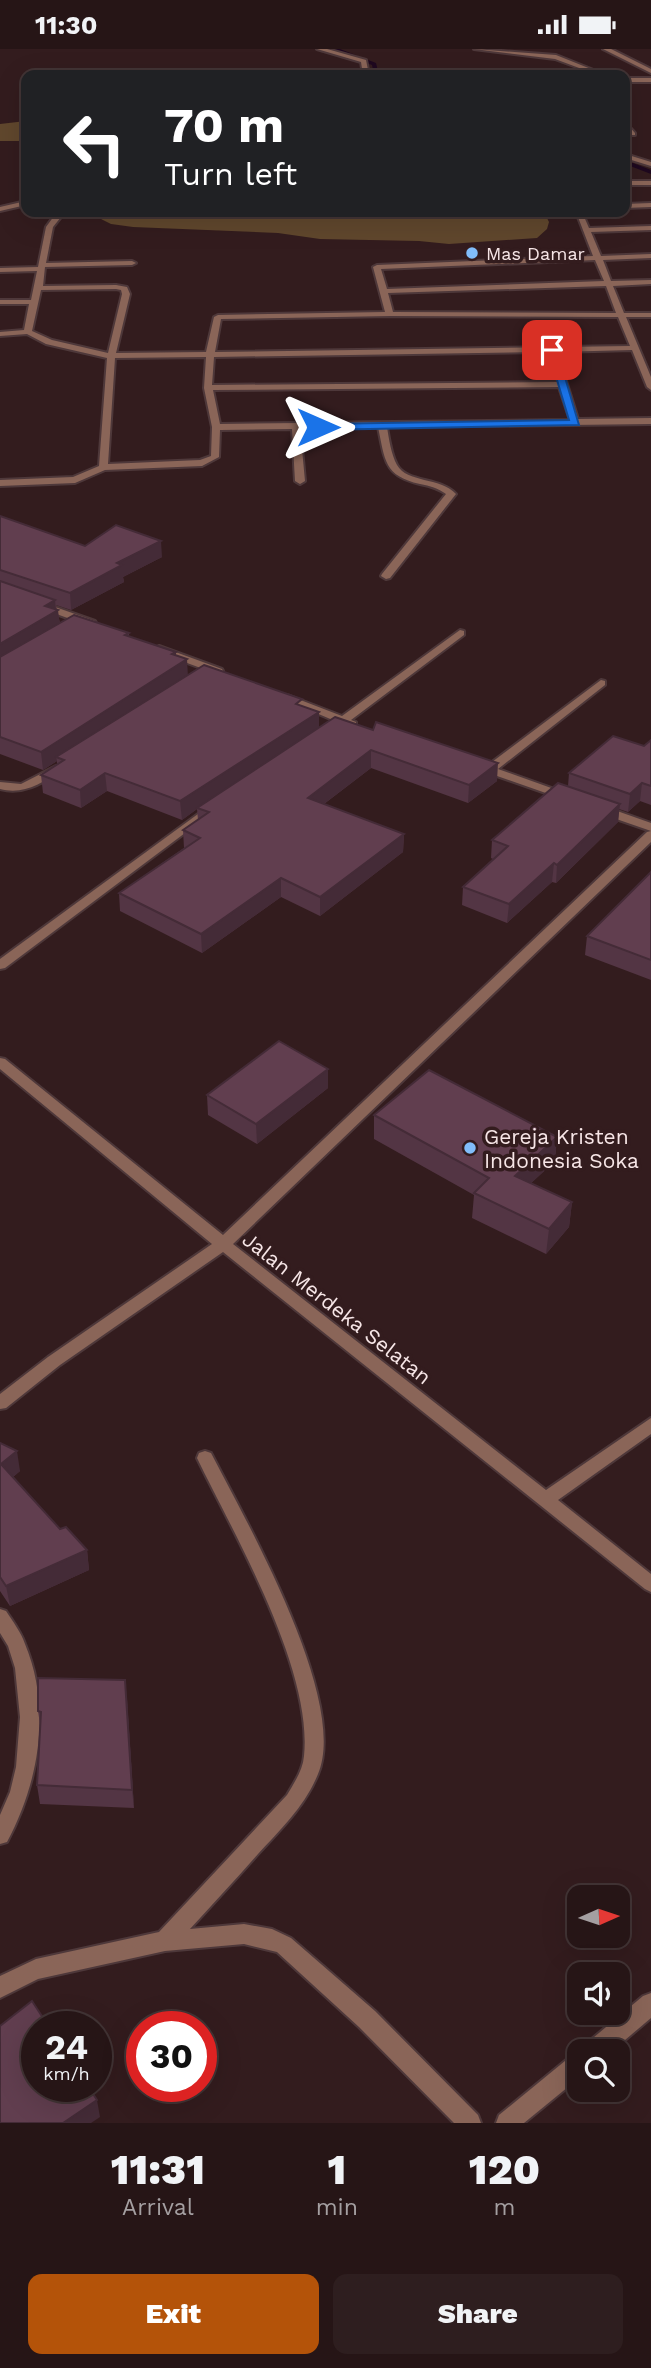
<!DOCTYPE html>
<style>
:root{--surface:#261516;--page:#2e1e1f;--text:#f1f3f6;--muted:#a49fa1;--line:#423435;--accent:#b45309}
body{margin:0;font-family:"Work Sans",sans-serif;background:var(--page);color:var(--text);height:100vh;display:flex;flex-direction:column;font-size:26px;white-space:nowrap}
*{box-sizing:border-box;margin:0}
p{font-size:23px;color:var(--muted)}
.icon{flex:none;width:38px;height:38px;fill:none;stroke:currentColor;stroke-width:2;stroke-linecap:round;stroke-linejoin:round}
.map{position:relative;height:2074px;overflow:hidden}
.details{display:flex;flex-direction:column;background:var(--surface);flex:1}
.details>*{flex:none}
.guide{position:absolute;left:21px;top:21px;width:609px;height:147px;border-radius:14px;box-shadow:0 7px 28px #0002,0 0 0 2px var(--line);background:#202124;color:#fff;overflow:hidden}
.needle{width:46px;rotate:87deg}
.fabs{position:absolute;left:567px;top:1836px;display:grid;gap:14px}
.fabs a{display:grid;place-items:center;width:63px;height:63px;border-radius:14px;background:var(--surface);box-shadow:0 7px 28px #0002,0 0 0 2px var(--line);font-size:35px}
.speed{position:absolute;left:21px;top:1962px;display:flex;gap:14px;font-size:35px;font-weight:700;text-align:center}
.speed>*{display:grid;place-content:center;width:91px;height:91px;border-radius:50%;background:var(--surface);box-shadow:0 7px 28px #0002,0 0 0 2px var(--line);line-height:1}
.speed small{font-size:18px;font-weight:400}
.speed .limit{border:10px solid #d22;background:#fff;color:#111}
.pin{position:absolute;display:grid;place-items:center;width:60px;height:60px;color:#fff;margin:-30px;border-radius:14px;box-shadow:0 4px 10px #0006}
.me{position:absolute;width:77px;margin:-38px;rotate:90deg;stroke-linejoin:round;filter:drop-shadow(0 0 5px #0008)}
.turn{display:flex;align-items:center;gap:24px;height:147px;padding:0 28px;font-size:32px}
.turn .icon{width:91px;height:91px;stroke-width:2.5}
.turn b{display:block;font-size:49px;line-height:60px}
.eta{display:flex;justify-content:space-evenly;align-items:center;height:119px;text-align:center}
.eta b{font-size:42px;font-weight:800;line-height:49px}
.action{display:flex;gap:14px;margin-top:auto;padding:14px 28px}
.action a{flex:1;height:80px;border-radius:14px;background:var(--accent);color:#fff;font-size:28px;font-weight:800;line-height:80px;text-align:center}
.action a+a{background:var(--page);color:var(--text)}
.status{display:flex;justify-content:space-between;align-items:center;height:49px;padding:0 35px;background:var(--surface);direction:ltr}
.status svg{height:19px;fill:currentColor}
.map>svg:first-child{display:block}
.green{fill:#60472d}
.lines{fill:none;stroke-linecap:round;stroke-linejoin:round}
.stream{fill:#1e081f;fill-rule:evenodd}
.minor-casing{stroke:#4e383a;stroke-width:4}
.minor{fill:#8a6558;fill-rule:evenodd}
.wall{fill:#533544}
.shaded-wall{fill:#442b37}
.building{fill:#613e4f;stroke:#442b37;stroke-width:2}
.route{fill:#1a73e8;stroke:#114b97;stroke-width:2}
.poi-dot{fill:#81bdfa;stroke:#331c1e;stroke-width:2.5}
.labels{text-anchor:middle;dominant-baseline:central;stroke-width:7;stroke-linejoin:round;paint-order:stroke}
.far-poi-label{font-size:18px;fill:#f7e6e7;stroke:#331c1e;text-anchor:start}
.poi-label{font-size:21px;fill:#f7e6e7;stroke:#331c1e;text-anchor:start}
.street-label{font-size:21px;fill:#f7e6e7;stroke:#331c1e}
</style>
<div class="status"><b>11:30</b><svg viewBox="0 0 49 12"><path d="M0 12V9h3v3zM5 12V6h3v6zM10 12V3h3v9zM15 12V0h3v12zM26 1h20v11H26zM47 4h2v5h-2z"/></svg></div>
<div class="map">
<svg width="651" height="2074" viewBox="0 0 651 2074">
<rect width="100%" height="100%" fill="#331c1e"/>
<!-- green -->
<g class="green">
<polygon points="26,72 26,92 0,92 0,75"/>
<polygon points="103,163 544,163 549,173 547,180 537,189 449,195 419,192 320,190 278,184 133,178 111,175 101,170"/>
</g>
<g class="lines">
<!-- stream -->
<g class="stream">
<polygon points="332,0 340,0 376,14 379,26 374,26 372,16"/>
<polygon points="625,111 651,121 651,125 625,115"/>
</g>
<defs>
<g id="minor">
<polygon points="317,0 327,0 366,11 369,26 363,26 361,13"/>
<polygon points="474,0 556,6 606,26 598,26 555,10"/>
<polygon points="603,0 611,0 651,20 651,24"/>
<rect x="625" y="29" width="26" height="4"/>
<polygon points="625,73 635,84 635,86 631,86 625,79"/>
<polygon points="625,105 651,113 651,117 625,109"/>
<rect x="625" y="132" width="26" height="4"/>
<polygon points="26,152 26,156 0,162 0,158"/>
<polygon points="651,154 651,158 625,159 625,155"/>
<path d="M57 163H65L53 178 46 214 132 212 136 214 132 216 45 218 43 237 116 236 127 238 130 245 116 304 206 303 214 268 218 266 385 263 373 218 377 216 593 207 576 163H582L589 179 651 177V181L591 183 601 207 651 205V209L603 211 611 232 651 231V235L613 237 624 264H651V268H626L651 328V341L647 338 632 301 557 303 578 370 651 369V375L387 378C389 390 391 405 397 416 407 434 440 428 456 445L390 529 386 530 381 527 382 525 446 445C438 439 430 437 420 435 384 427 385 411 378 378L300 379 305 432 300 435 295 432 292 380 220 381 219 408 202 417 105 421 75 434 0 437V431L73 428 99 417 107 309 46 295 27 285 0 287V283L24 281 29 255H0V251H31L37 222 0 223V219L38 218 46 178ZM595 211 604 232 387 240 381 220ZM606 237 616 264 393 263 388 244ZM116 240 121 241 122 245 108 304 52 291 32 282 41 241ZM390 267 618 268 630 297 215 303 221 270ZM548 303 558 333 212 336 214 308ZM206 308 204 339 212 378 211 407 200 411 108 415 115 309ZM559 338 570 371 220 375 213 341Z"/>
<polygon points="41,553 95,572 96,574 91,577 87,576 37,558 37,554"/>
<polygon points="460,581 464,582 464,586 351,671 356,673 356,677 334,677 332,675 335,672 281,649 286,646 290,647 342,667"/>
<polygon points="159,597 222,620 223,622 222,624 214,624 155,602 154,600"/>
<polygon points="601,631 605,632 605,636 498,720 568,745 568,749 560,749 477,720 477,716 488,716"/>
<path d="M56 717 60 718V722C41 735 23 746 0 740V733L21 735Z"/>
<polygon points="213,754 217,756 217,760 5,919 0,920 0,910"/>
<polygon points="603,757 651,774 651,782 599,764 599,758"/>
<polygon points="651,782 651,793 233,1195 546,1441 651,1369 651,1385 558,1451 651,1525 651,1543 645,1540 223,1203 60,1316 6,1359 0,1360 0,1345 48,1308 212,1195 0,1020 0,1009 5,1010 223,1186 647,783"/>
<path d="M205 1402 211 1404C246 1472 349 1652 318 1725 305 1757 281 1780 258 1805 236 1830 213 1855 190 1880L244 1875 272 1880 291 1889 375 1962 478 2066 481 2074H454L359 1978 277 1903 244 1895 165 1902 38 1930 0 1949V1927L36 1910 159 1883 287 1746C294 1734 303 1721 304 1707 313 1621 235 1487 197 1409L199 1404Z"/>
<path d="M0 1560 6 1562C13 1573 21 1583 25 1595 52 1660 39 1733 7 1793L0 1795V1766L10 1743 16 1718 20 1668 15 1619 8 1597 0 1584Z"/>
<polygon points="651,1944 651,1969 612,2002 584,2002 587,1994 643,1947"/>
<polygon points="579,2004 579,2029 524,2074 496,2074 499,2066 571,2007"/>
</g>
</defs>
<!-- minor casing -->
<use href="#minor" class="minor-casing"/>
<!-- minor -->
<use href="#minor" class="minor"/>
</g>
<!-- wall -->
<g class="wall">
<polygon points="0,467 85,497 162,508 123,528 124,533 71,561 56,556 60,574 129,584 129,588 176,603 176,607 188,626 302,657 319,663 319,678 497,732 468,754 371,719 324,755 404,785 403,803 320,867 281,848 202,904 120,862 119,844 184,799 183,781 198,771 197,760 182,771 107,742 81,759 43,744 41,726 57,716 57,712 43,721 0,705"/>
<polygon points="651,691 651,756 640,752 628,763 619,760 618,773 556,834 552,833 507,874 462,856 463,838 493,810 491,809 492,791 568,737 569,724 644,697"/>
<polygon points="651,823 651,931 585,906 587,887"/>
<polygon points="328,1039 257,1095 208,1066 207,1046"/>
<polygon points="374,1066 557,1088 555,1112 531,1134 572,1153 569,1178 546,1205 472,1169 474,1146 374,1090"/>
<polygon points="0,1394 20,1422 13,1428 60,1480 87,1501 89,1521 10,1557 0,1542"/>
<polygon points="127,1650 134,1759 40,1755 37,1736 40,1675 38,1662"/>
</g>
<!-- shaded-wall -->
<g class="shaded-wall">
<polygon points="161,492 162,508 123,528 124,533 71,561 70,544 117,514"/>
<polygon points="55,551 56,562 58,561 60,578 0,613 0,595 45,557"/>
<polygon points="176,603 176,618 187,610 188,628 56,708 57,712 43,721 41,703"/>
<polygon points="319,663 319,680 197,759 197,760 182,771 180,752"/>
<polygon points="371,701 371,719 308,767 308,749"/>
<polygon points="498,714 497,732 468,754 469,736"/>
<polygon points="105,724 107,742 81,759 80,741"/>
<polygon points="642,734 640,752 628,763 630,745"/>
<polygon points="620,755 618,773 556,834 557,816"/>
<polygon points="404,785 403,803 320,867 320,848"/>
<polygon points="554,814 552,833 507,874 509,855"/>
<polygon points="281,829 281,848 202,904 201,885"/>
<polygon points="328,1020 328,1039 257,1095 256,1075"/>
<polygon points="557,1088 555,1112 513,1151 515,1127"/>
<polygon points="572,1153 569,1178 546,1205 549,1180"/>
<polygon points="17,1402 20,1422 5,1435 1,1415"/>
<polygon points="87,1501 89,1521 10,1557 6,1537"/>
<polygon points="125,1631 127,1650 134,1759 132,1741"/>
<polygon points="97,2051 100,2068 91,2074 63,2074"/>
</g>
<!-- building -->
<g class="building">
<polygon points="0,467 85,497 116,476 161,492 117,514 122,516 70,544 0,521"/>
<polygon points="0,532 55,551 45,557 58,561 0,595"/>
<polygon points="74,566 129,584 125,586 176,603 172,605 187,610 41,703 0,688 0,608"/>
<polygon points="204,616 302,650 296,655 319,663 180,752 105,724 80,741 41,726 64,711 56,708"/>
<polygon points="335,668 373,681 376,673 498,714 469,736 371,701 308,749 404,785 320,848 281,829 201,885 119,844 200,789 183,781 209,763 197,759"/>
<polygon points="613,687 644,697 651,691 651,737 642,734 630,745 569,724"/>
<polygon points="558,734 620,755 557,816 554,814 509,855 463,838 508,797 492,791"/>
<polygon points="651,823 651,911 587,887"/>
<polygon points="279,992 328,1020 256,1075 207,1046"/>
<polygon points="429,1021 557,1088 515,1127 572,1153 549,1180 474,1144 489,1129 374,1066"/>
<polygon points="0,1394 17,1402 1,1415 60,1480 66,1478 87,1501 6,1537 0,1528"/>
<polygon points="38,1629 125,1631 132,1741 37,1736 41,1663 38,1662"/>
<polygon points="32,1952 49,1978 37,1978 37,2037 88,2037 97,2051 63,2074 0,2074 0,1977"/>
</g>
<!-- route -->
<polygon class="route" points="552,298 557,301 579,376 318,381 313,378 318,375 569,371 548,301"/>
<!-- markers -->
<g class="poi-dot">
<circle cx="472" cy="204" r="7"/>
<circle cx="470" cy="1099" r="7"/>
</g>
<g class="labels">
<!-- far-poi labels -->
<g class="far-poi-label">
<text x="486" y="204">Mas Damar</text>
</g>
<!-- poi labels -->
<g class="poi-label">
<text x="484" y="1087">Gereja Kristen<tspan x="484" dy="24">Indonesia Soka</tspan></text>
</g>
<!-- street labels -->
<g class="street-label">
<text transform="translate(337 1259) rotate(38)">Jalan Merdeka Selatan</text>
</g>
</g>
</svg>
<div class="fabs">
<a><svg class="needle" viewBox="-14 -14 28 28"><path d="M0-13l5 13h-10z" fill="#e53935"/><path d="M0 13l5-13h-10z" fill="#a49fa1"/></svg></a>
<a><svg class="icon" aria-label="sound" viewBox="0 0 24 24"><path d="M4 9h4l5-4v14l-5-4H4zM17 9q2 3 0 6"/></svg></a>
<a><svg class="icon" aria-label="search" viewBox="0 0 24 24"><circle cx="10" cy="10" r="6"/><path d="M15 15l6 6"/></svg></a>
</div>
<div class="speed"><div>24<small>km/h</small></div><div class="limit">30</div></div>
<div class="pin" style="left:552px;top:301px;background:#d93025"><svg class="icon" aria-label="arrive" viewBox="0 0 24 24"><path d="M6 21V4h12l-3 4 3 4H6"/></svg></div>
<svg class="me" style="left:318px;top:378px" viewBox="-20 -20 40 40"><path d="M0-17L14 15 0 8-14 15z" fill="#1a73e8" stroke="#fff" stroke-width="4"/></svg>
<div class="guide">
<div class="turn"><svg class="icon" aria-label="left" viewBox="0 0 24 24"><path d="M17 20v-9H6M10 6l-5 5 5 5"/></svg><div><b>70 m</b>Turn left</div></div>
</div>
</div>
<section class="details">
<div class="eta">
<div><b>11:31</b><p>Arrival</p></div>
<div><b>1</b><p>min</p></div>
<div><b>120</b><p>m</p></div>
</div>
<div class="action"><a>Exit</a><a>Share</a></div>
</section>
